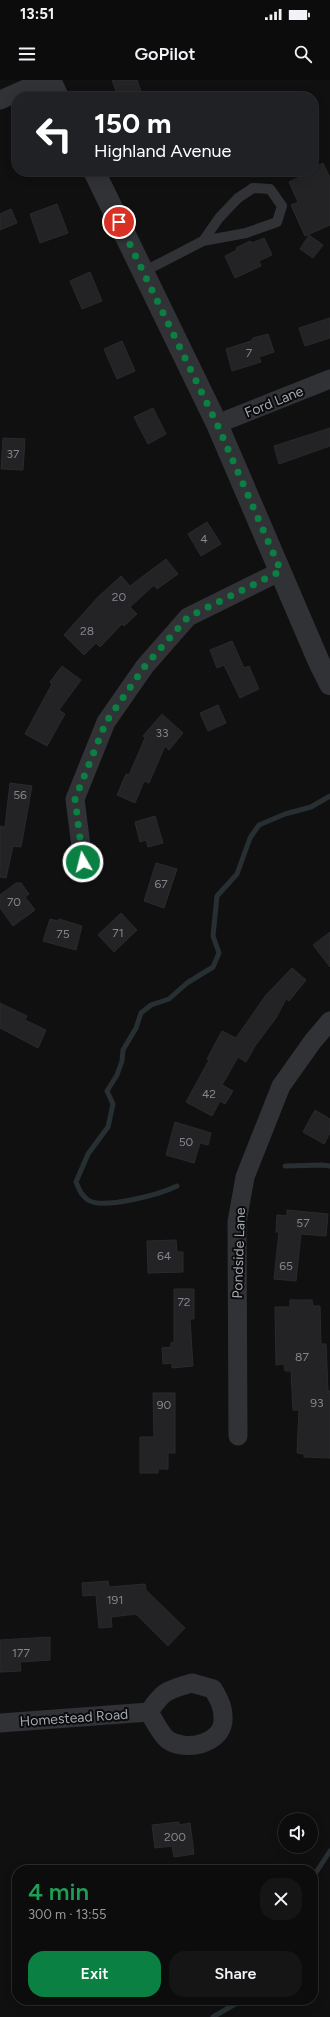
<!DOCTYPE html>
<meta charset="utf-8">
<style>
:root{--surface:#0c0c0d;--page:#151516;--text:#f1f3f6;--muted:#9a9b9d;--line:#2c2c2e;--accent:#0b8043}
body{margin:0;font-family:Figtree,sans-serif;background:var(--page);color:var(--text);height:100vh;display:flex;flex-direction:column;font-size:15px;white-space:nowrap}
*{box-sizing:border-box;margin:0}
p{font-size:13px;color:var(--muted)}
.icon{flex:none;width:22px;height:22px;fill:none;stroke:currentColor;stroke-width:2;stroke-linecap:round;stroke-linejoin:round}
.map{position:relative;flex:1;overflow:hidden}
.drawer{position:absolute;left:12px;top:1785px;width:306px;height:140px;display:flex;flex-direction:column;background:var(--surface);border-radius:16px;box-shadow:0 2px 10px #0003,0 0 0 1px var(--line)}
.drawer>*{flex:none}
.guide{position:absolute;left:12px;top:12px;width:306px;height:84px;border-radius:16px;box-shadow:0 2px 10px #0003,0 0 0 1px var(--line);background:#202124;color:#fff;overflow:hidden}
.fabs{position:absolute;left:278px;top:1733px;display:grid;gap:8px}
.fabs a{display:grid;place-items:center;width:40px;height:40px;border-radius:50%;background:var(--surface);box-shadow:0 2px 10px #0003,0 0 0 1px var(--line);font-size:20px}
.pin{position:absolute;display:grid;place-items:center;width:34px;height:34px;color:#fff;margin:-17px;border:2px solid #fff;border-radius:50%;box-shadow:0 1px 4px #0007}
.me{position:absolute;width:44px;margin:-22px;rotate:352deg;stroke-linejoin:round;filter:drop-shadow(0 0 3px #0008)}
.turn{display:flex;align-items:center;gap:14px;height:84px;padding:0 16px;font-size:18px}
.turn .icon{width:52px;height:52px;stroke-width:2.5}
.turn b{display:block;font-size:28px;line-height:34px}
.round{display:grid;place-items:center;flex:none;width:42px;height:42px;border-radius:16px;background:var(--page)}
.headline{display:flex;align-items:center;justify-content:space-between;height:68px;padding:0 16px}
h1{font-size:24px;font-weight:600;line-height:30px;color:#1e9e55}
.primary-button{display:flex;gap:8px;margin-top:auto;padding:8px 16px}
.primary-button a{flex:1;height:46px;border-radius:16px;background:var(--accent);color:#fff;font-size:16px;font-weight:600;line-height:46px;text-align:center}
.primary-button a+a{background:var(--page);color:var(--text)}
.status{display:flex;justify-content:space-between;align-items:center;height:28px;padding:0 20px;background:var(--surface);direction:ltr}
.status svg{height:11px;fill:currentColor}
header{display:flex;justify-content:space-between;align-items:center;height:52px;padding:0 16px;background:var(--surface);font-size:18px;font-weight:600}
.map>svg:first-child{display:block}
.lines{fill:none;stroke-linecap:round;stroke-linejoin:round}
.stream{stroke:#282f33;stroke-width:5}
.building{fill:#232325;stroke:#2a2a2d}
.service{stroke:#313236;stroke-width:10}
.minor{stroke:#313236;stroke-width:19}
.tertiary{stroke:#313236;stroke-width:22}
.route{stroke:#0b8043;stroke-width:7;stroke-dasharray:0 12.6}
.labels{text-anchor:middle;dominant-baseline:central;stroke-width:4;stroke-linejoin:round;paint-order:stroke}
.number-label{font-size:12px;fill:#82868c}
.street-label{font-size:14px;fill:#a3a8b0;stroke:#0b0b0c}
</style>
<div class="status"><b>13:51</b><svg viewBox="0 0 49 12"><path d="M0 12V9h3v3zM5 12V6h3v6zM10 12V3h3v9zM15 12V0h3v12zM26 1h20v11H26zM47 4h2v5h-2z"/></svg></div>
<header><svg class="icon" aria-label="menu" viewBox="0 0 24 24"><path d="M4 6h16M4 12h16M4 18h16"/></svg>GoPilot<svg class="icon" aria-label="search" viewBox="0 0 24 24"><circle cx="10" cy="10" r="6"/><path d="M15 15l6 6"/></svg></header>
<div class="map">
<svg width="330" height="1937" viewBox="0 0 330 1937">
<rect width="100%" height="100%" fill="#101011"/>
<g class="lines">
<!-- stream -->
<g class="stream">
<polyline points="285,1086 322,1085 330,1086"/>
<path d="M177 1106C161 1114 103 1130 88 1120 81 1115 79 1109 76 1102L88 1074 108 1047 113 1024 107 1011 117 995 122 981 123 970 136 948 141 933 151 925 169 919 187 903 213 887 219 873 213 856 217 816 237 794 250 758 259 745 285 734 311 727 330 716"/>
<polyline points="313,1797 330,1771"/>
<polyline points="213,1937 242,1920"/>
</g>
</g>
<!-- building -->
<g class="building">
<polygon points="112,0 137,0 143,17 118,17"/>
<polygon points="323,83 330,98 330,145 305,156 291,125 298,122 289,102 306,94 305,91 313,91 313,88"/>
<polygon points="57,124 68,153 40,163 30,134"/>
<polygon points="11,129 17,143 0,150 0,134"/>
<polygon points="309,155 323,165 313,178 300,169"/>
<polygon points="264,158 272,175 259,181 261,186 235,198 225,176 237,170 236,168 250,161 252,163"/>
<polygon points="90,192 102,221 82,229 70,201"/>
<polygon points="330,238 330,258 305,266 299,248"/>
<polygon points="268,254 274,272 259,277 261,282 232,291 226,269 251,261 253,258"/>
<polygon points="122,261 135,291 117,299 104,269"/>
<polygon points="153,328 166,354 148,364 134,337"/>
<polygon points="330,348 330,366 279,384 274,366"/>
<polygon points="3,358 25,359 23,390 1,389"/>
<polygon points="207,442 221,464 201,476 188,454"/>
<polygon points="166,479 178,494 157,509 154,505 130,527 137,534 124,546 122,544 100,567 96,563 84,575 64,555 98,517 121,496 130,506"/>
<polygon points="232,561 244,588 249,586 259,609 240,618 224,585 217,588 210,570"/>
<polygon points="62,586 81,600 59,630 65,634 47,666 25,654 52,604 50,602"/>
<polygon points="218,625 226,643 208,651 200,633"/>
<polygon points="162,634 183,653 169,670 165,666 149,703 144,701 135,723 117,715 126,694 129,695 145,658 143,656"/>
<polygon points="10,703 32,706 21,767 13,766 6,798 0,797 0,746 5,747"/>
<polygon points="155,736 163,763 148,767 146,760 140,762 135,742"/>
<polygon points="156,783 177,789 164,828 144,821"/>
<polygon points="16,803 21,803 29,814 25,817 35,830 13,846 0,828 0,815"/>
<polygon points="121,833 137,850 114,872 98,855"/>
<polygon points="50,839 58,841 59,839 82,846 76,870 43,861"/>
<polygon points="330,852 330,887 313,865"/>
<polygon points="292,888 306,900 289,921 286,919 276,938 255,966 246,982 238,977 222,1005 233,1011 225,1024 220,1021 212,1036 186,1022 209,980 207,979 222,951 236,958 266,915"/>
<polygon points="0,923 27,936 25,940 46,950 38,968 0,948"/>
<polygon points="315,1030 330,1039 330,1053 324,1064 303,1052"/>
<polygon points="175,1042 211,1053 208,1065 200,1063 194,1083 166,1075"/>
<polygon points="287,1130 328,1134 326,1156 301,1154 296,1201 274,1199 279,1152 276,1152 277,1135 287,1136"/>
<polygon points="176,1160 177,1172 183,1172 183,1192 148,1193 147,1161"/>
<polygon points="174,1209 194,1209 194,1239 190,1239 193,1286 172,1288 172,1283 163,1284 162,1268 171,1267 171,1263 174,1262"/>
<polygon points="290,1220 312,1220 313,1226 320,1226 321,1264 326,1264 328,1311 330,1311 330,1378 304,1377 304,1374 297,1373 299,1330 293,1330 291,1291 285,1291 284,1284 276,1285 275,1227 290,1227"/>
<polygon points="153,1313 175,1313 175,1373 168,1373 168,1389 158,1389 158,1393 140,1393 140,1357 154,1357"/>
<polygon points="108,1501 109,1507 145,1504 146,1510 185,1548 168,1566 136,1534 111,1537 112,1547 99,1548 96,1515 83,1516 82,1503"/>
<polygon points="50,1557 50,1580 20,1582 21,1591 0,1592 0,1560"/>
<polygon points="179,1742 179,1745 190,1743 194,1774 174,1777 172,1766 155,1768 152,1745"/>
</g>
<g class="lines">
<!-- service -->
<polyline class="service" points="143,192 203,161 219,138 238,118 253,108 270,109 282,126 277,142 246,153 203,161"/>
<!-- minor -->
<g class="minor">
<polyline points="0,20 46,0"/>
<polyline points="217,344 330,299"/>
<polyline points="83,782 75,719 106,642 145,586 188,537 281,491"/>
<polyline points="238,1356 237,1142 245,1097 281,1006 313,961 330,941"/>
<path d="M192 1603 213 1609C219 1619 224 1628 223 1641 221 1664 186 1672 168 1660 162 1656 153 1639 149 1632 163 1611 167 1610 192 1603Z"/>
<polyline points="0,1643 149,1632"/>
</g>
<!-- tertiary -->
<g class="tertiary">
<polyline points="50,0 58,17"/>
<polyline points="94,91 217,344 319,582 330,604"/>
</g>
</g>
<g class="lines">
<!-- route -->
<polyline class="route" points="83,782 75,719 106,642 145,586 188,537 281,491 217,344 119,142"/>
</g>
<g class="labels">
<!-- number labels -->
<g class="number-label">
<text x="249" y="273">7</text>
<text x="13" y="374">37</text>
<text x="204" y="459">4</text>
<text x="119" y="517">20</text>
<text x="87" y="551">28</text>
<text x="162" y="653">33</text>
<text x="20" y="715">56</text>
<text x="161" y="804">67</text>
<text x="14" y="822">70</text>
<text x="118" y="853">71</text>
<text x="63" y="854">75</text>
<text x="209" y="1014">42</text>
<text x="186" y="1062">50</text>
<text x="303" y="1143">57</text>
<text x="164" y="1176">64</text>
<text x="286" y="1186">65</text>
<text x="184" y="1222">72</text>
<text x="302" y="1277">87</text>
<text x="317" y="1323">93</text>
<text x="164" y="1325">90</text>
<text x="115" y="1520">191</text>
<text x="21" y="1573">177</text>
<text x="175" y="1757">200</text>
</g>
<!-- street labels -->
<g class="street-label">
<text transform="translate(274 322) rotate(-22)">Ford Lane</text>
<text transform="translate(239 1173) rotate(-88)">Pondside Lane</text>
<text transform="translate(74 1638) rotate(-4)">Homestead Road</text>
</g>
</g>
</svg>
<div class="fabs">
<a><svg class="icon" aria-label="sound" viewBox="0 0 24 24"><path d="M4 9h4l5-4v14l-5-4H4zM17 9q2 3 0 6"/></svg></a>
</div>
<div class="pin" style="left:119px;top:142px;background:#d93025"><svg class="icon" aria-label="arrive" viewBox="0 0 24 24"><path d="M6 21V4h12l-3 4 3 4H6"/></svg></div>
<svg class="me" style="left:83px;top:782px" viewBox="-20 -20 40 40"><circle r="17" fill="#0b8043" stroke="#fff" stroke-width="3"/><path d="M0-11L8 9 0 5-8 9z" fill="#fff"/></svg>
<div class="guide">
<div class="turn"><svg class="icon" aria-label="left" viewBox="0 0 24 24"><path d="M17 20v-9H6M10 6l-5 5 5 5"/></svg><div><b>150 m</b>Highland Avenue</div></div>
</div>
<section class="drawer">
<div class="headline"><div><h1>4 min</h1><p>300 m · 13:55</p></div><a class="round"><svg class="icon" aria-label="close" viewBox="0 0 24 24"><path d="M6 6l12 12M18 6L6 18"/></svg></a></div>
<div class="primary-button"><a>Exit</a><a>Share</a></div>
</section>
</div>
